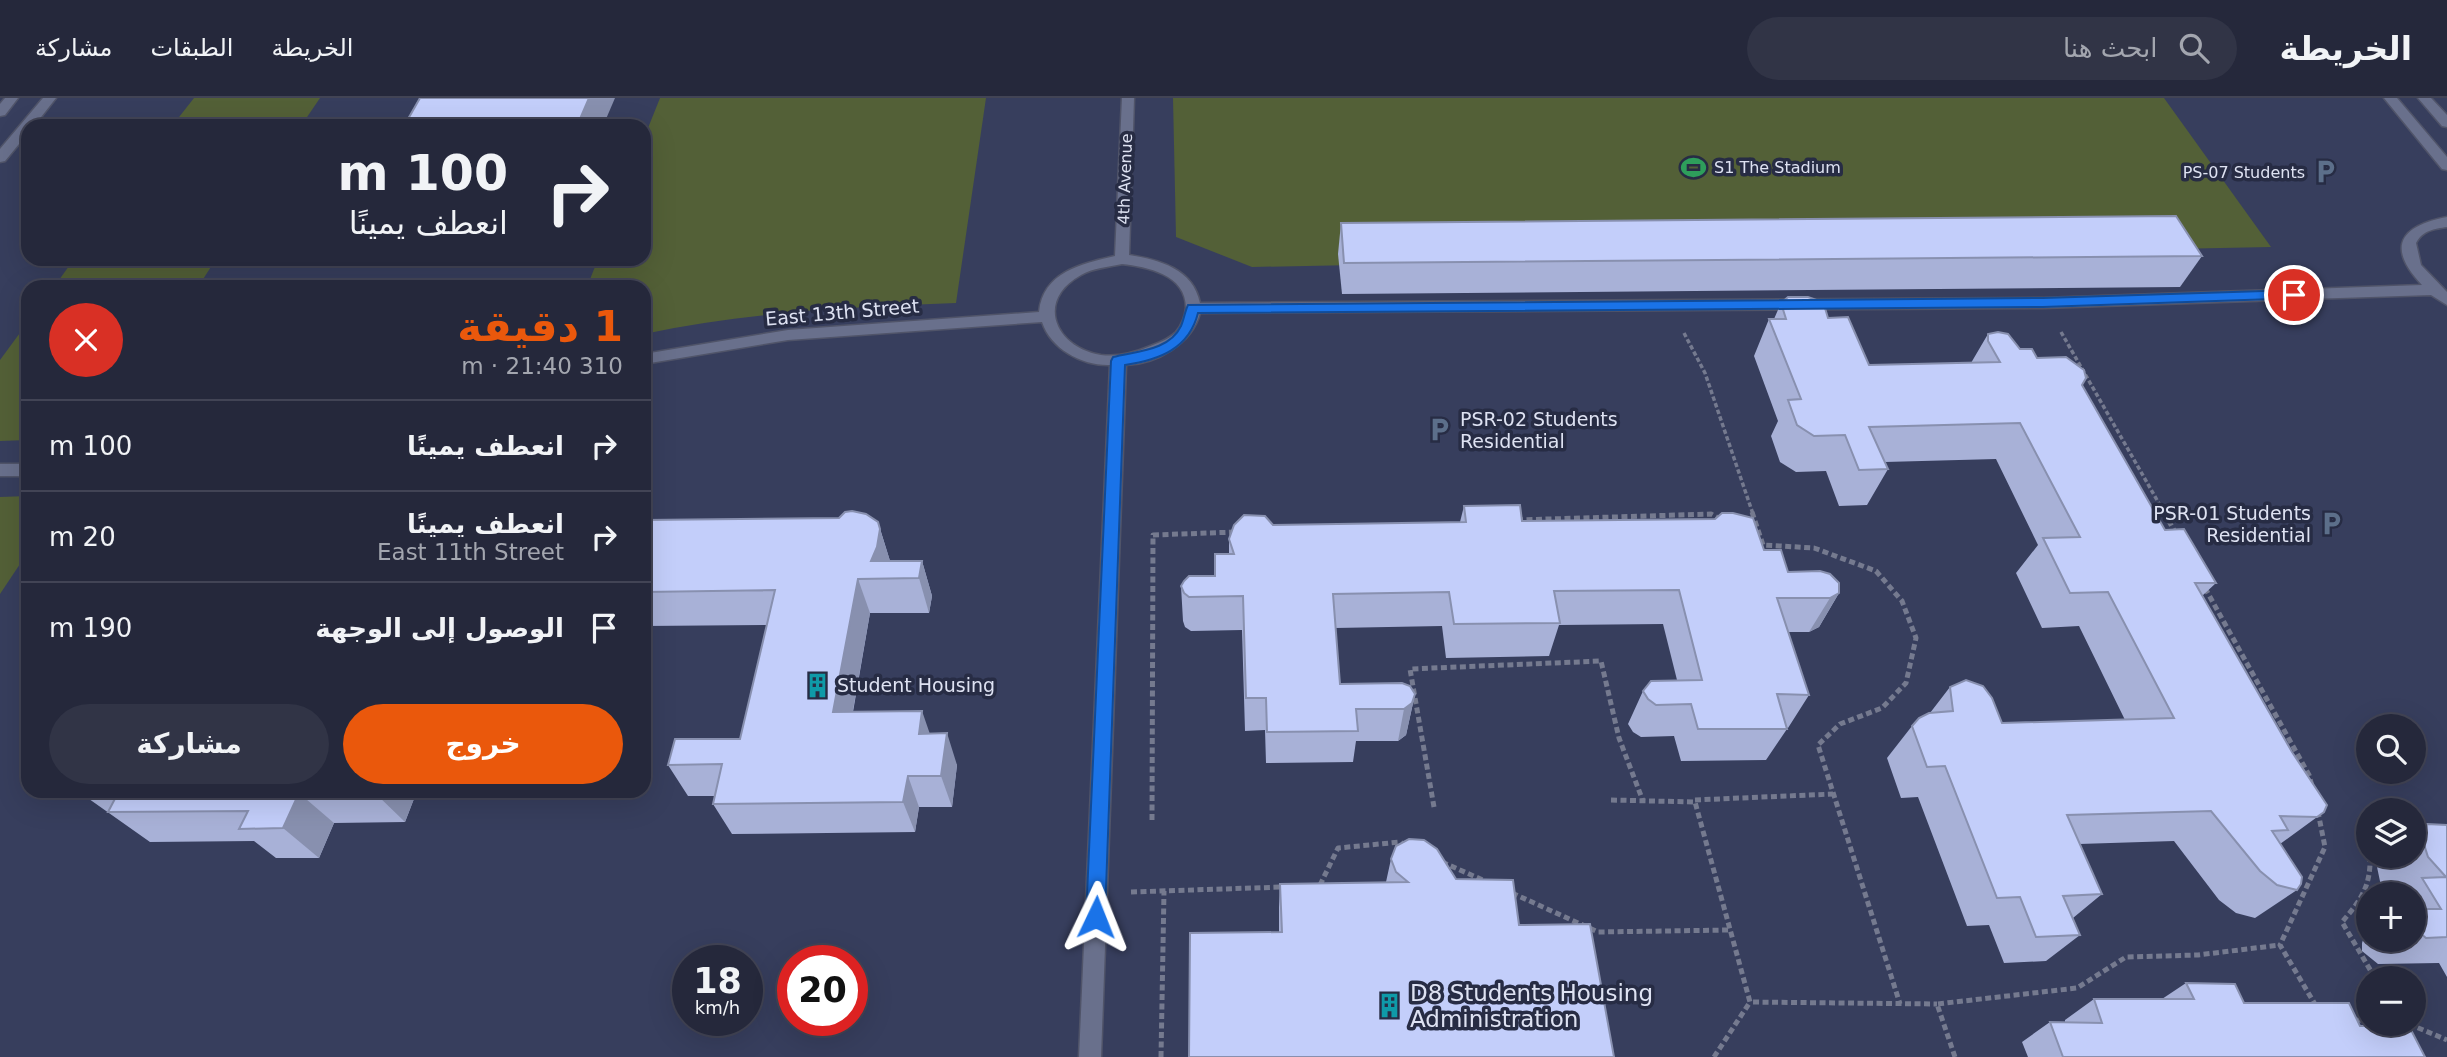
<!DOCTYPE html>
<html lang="ar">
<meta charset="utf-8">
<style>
:root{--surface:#25283b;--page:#313446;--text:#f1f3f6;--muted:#a3a6af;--line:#424455;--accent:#ea580c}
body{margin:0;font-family:"DejaVu Sans","Noto Naskh Arabic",sans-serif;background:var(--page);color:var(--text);direction:rtl;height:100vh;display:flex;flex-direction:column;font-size:26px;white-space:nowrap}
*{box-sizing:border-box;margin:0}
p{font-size:23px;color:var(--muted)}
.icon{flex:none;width:38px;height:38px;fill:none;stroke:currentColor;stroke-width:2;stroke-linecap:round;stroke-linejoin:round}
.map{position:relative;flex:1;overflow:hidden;direction:ltr}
.sheet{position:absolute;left:21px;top:182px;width:630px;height:518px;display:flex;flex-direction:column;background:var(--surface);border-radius:21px;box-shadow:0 7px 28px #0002,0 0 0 2px var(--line);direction:rtl}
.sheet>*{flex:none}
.guide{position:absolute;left:21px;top:21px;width:630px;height:147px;border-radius:21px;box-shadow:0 7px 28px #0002,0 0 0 2px var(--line);direction:rtl;background:#25283b;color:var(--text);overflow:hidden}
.tools{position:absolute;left:2356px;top:616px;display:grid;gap:14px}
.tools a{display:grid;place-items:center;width:70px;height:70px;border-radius:50%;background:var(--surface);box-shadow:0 7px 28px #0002,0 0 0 2px var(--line);font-size:35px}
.speed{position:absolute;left:672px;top:847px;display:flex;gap:14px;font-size:35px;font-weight:700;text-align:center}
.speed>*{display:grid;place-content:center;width:91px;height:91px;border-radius:50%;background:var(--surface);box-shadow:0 7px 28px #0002,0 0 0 2px var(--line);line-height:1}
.speed small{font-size:18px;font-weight:400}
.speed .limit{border:10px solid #d22;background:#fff;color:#111}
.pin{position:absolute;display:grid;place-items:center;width:60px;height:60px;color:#fff;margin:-30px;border:4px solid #fff;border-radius:50%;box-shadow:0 2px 7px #0007}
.me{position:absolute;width:77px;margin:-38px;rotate:2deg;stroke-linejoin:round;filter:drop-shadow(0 0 5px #0008)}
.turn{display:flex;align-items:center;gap:24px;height:147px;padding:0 28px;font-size:32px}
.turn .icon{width:91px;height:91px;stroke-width:2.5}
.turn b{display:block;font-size:49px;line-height:60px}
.round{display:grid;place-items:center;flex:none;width:74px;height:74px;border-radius:37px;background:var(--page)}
.summary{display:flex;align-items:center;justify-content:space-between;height:119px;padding:0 28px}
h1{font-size:42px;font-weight:600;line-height:52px;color:var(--accent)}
.action{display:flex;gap:14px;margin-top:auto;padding:14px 28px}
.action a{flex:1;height:80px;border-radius:42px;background:var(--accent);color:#fff;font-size:28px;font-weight:600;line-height:80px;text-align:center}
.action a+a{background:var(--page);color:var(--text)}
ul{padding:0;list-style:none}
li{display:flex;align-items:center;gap:21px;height:91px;padding:0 28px;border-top:2px solid var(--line)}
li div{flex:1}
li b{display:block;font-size:26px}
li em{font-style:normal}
header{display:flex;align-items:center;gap:42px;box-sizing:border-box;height:98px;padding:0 35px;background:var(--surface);border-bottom:2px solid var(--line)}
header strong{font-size:33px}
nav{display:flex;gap:38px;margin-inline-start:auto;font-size:24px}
.search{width:490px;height:63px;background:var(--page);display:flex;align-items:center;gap:18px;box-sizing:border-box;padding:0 24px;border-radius:38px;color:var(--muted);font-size:26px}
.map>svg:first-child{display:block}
.built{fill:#373e5d;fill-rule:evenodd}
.green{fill:#536037}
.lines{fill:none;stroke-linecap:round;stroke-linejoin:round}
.minor-casing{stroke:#505469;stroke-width:3}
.path-far1{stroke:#757a8f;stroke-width:3.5;stroke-dasharray:4.5 2.5;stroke-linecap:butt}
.path{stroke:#757a8f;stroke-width:5;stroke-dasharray:6 3.5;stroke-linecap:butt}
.minor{fill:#69708c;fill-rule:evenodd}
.wall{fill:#a8b1d7}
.shaded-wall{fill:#8890af}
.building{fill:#c3cefa;stroke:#8890af;stroke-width:2}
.route{fill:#1a73e8;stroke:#114b97;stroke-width:2}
.labels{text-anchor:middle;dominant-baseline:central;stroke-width:7;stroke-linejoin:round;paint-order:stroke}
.far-poi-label{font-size:16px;fill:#dee2f2;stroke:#272c44;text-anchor:start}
.far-street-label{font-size:16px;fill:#dee2f2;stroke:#272c44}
.street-label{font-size:19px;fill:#dee2f2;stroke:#272c44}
.poi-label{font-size:19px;fill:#dee2f2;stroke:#272c44;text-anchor:start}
.near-poi-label{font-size:23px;fill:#dee2f2;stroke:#272c44;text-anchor:start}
</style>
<header>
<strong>الخريطة</strong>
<div class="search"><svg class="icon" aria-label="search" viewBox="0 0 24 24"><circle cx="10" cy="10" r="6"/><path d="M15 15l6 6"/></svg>ابحث هنا</div>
<nav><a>الخريطة</a><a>الطبقات</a><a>مشاركة</a></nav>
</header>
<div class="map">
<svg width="2447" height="959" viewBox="0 0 2447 959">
<rect width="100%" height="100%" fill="#31364f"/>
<!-- built -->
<path class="built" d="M0 0H2447V959H0ZM28 28H644V161H28ZM28 189H644V693H28ZM2368 628H2413V674H2368ZM2368 712H2413V758H2368ZM2368 796H2413V842H2368ZM688 863H747V922H688ZM793 863H852V922H793ZM2368 880H2413V926H2368Z"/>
<!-- green -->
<g class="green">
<polygon points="194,0 320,0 301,28 172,28"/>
<path d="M660 0H986L956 205C850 209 749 214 644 236V189H587L598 161H644V40Z"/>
<polygon points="1173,0 2164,0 2271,149 1252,169 1176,139"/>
<polygon points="74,161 216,161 198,189 54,189"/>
<polygon points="28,224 28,342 0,343 0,262"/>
<polygon points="28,398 28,454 0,496 0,399"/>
</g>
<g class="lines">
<defs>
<g id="minor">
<polygon points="5,0 18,0 5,17 0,18 0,6"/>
<polygon points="43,0 56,0 34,28 28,28 28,35 5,63 0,64 0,51"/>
<path d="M1122 0H1134L1129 157C1160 162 1193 171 1200 205L2043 200 2422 187C2386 149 2400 128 2447 119V129C2434 131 2423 132 2416 145L2421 167 2447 194V207L2431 197 2043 210 1200 215C1192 246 1156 266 1126 267L1101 959H1079L1110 267C1082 268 1051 251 1042 224L788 242 644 266V256L788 232 1039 214C1043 174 1081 166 1115 158ZM1122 166C1147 169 1186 176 1186 210 1185 219 1182 227 1176 234 1168 242 1158 245 1148 249 1134 255 1117 259 1101 257 1056 250 1034 203 1081 177 1092 170 1109 169 1122 166Z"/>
<polygon points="2384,0 2397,0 2447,59 2447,72 2442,71"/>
<polygon points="2418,0 2431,0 2447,17 2447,29 2442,28"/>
<rect x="0" y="366" width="28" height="12"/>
</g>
</defs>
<!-- minor casing -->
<use href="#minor" class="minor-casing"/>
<!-- path-far1 -->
<g class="path-far1">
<polyline points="2061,234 2165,416"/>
<polyline points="1684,235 1705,275 1753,416"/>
</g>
<!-- path -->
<g class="path">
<polyline points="1752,414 1763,447 1814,450 1876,473 1902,503 1916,540 1906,585 1882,610 1840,626 1818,647 1900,906"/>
<polyline points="2164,414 2176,436"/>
<polyline points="1517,422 1711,416 1720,421"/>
<polyline points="2205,490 2309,677 2312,688"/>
<polyline points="1611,702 1695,704 1750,904 1937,906"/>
<polyline points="1695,702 1833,696"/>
<polyline points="1434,709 1410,571 1601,563 1619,640 1643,703"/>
<polyline points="1152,722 1153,437 1236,434"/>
<path d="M2370 758C2371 788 2361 802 2342 824L2375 880"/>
<polyline points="1442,764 1485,783"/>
<polyline points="1320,787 1338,750 1400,744 1405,747"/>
<polyline points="1131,794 1283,789"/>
<polyline points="1512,795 1598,834 1730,832"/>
<polyline points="2316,908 2280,847 2325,749 2318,714"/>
<polyline points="2355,922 2368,922"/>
<polyline points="2409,926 2447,942"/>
<polyline points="1161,959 1164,793"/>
<polyline points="1714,959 1750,904"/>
<polyline points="1955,959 1937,906 2077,890 2126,859 2198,857 2280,847"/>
</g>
<!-- minor -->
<use href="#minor" class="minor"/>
</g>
<!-- wall -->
<g class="wall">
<polygon points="1341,125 2202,158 2180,189 1342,196 1338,156"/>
<polygon points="1781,205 1828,220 1869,267 1971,265 1988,236 2037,260 2082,287 2165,432 2216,485 2202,498 2324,714 2280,746 2297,792 2255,820 2236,815 2219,802 2174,743 2079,746 2102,796 2073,820 2080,837 2046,863 2004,865 1989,827 1967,828 1918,699 1901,700 1887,660 1912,628 1930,615 1950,589 2002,625 2125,622 2079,528 2042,530 2016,475 2038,447 1996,361 1885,364 1888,371 1867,407 1839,408 1826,373 1796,374 1780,364 1771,338 1778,323 1754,258 1769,221 1774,221"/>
<polygon points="1464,408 1522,423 1764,452 1788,474 1839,495 1819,529 1809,534 1788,534 1809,597 1788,630 1786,629 1787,631 1766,662 1681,663 1674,638 1641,639 1633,634 1628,626 1643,593 1677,582 1663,526 1559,527 1549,558 1446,560 1442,528 1335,530 1340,586 1415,596 1406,637 1398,643 1356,643 1353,664 1266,665 1265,632 1245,633 1242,532 1191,533 1185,529 1183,523 1181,488 1215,478 1229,456 1229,441 1273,427 1460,424"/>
<polygon points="644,416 647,422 878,424 890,463 922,463 932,498 929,515 870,515 853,614 930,636 957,667 952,709 919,709 915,734 732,736 713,706 715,698 688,698 668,667 740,641 767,527 644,528"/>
<polygon points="83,693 417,693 405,724 334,725 319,760 276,760 254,743 150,744 82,696"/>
<polygon points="2427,726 2447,727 2447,879 2439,865 2378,866 2362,853 2362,845 2364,839 2368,836 2368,842 2413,842 2413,796 2389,796 2381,788 2377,769 2381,758 2413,758 2413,735"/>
<polygon points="1391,761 1456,781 1519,827 1614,959 1279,834 1279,809 1280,786 1386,784"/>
<polygon points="2186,885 2244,905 2360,928 2425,959 2028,959 2022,944 2050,924 2065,924 2065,922 2094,901 2162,901"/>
</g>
<!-- shaded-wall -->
<g class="shaded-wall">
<polygon points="589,0 615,0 603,28 577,28"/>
<polygon points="880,431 891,466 871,463"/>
<polygon points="922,463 932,498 929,515 919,480"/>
<polygon points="858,481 870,515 847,646 833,614"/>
<polygon points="1839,495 1819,529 1809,534 1830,500"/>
<polygon points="1415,596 1406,637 1398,643 1404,611"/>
<polygon points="922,613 933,645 919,636"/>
<polygon points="947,635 957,667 952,709 941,678"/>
<polygon points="908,678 919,709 915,734 903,704"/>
<polygon points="374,693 417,693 405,724 374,694"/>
<polygon points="299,695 334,725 319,760 283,730"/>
</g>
<!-- building -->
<g class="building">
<polygon points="420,0 589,0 577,28 404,28"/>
<polygon points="2176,118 2202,158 1344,165 1341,125"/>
<polygon points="1788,199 1808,199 1817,202 1825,210 1828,220 1848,219 1869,267 2000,264 1988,243 1988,236 1998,234 2008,236 2020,251 2032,251 2037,260 2066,259 2084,272 2086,280 2082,287 2165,432 2184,431 2216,485 2195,485 2292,654 2327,707 2324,714 2317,719 2280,718 2288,732 2272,733 2302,779 2301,786 2297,792 2277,787 2260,773 2211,713 2067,717 2102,796 2063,798 2080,837 2036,839 2020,799 1997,800 1945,668 1927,669 1912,628 1919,620 1929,615 1953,613 1950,589 1966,582 1983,588 1992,600 2002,625 2174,620 2108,494 2070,495 2043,440 2080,439 2020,325 1869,329 1888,371 1859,372 1845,337 1814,338 1797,327 1788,302 1801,301 1769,221 1786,221 1781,205"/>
<polygon points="1520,407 1522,423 1715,421 1722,415 1733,415 1753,420 1764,452 1781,452 1788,474 1820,473 1830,476 1839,485 1839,495 1830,500 1777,500 1809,597 1777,596 1787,631 1698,631 1691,606 1656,607 1648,601 1643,593 1651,583 1702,582 1679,492 1554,493 1560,525 1454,526 1449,494 1333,496 1340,586 1402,585 1410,588 1415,596 1412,605 1404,611 1356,611 1358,633 1267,634 1266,600 1246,600 1243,498 1189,499 1184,495 1181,488 1184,483 1189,478 1215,478 1215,456 1234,456 1229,441 1234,427 1244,417 1265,418 1273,427 1466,424 1464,408"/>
<polygon points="852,413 866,416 878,424 880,431 877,449 871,463 922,463 919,480 858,481 833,614 922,613 919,636 947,635 941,678 908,678 903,704 713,706 722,666 668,667 675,641 740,641 775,492 644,494 644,422 839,420 845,414"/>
<polygon points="83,693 374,693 299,695 283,730 239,731 248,713 108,714 118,695 82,696"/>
<polygon points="2427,726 2447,727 2447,839 2426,840 2413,829 2413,811 2441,811 2422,780 2446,779 2428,759 2422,740"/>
<polygon points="1409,741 1424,742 1437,751 1456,781 1513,782 1519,827 1590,826 1614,959 1189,959 1190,835 1282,834 1280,786 1408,784 1396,774 1391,761 1396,748"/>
<polygon points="2186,885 2235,886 2244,905 2349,905 2360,928 2409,928 2425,959 2063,959 2050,924 2102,925 2094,901 2194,901"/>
</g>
<!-- route -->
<path class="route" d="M2294 192 2299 193V200L2043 209 1198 215C1189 251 1159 262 1125 267L1105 819 1102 826 1096 828 1089 826 1086 819 1111 263 1113 259C1136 253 1169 253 1181 228 1184 221 1185 213 1188 207L2043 200Z"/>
<!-- icons -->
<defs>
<symbol id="stadium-bare" viewBox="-9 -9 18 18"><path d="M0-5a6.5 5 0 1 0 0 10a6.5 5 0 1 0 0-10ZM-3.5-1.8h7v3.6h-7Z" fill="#2e9e5b" stroke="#272c44" stroke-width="2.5" paint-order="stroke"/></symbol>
<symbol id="parking-bare" viewBox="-9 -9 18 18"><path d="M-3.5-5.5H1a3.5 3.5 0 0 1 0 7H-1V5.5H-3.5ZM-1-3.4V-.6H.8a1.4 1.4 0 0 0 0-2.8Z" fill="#5c6f8a" stroke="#272c44" stroke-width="2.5" paint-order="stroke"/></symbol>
<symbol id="building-bare" viewBox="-9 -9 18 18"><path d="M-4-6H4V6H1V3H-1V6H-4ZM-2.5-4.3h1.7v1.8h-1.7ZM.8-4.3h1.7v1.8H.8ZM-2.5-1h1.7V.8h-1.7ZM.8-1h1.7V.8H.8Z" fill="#0f9aa8" stroke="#272c44" stroke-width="2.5" paint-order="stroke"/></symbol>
</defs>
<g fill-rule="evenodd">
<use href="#stadium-bare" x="1676" y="52" width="35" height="35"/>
<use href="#parking-bare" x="2308" y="56" width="35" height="35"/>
<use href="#parking-bare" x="1422" y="314" width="35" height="35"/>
<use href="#parking-bare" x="2314" y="408" width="35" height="35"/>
<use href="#building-bare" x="800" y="570" width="35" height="35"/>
<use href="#building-bare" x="1372" y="890" width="35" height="35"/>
</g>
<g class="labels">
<!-- far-poi labels -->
<g class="far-poi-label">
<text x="1714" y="69">S1 The Stadium</text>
<text x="2305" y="74" text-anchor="end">PS-07 Students</text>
</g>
<!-- far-street labels -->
<g class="far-street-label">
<text transform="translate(1125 81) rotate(-88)">4th Avenue</text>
</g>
<!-- street labels -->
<g class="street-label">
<text transform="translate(842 214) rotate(-5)">East 13th Street</text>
</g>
<!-- poi labels -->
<g class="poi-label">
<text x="1460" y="321">PSR-02 Students<tspan x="1460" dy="22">Residential</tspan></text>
<text x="2311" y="415" text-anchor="end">PSR-01 Students<tspan x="2311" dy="22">Residential</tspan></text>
<text x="837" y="587">Student Housing</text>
</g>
<!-- near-poi labels -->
<g class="near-poi-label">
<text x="1410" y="895">D8 Students Housing<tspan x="1410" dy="26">Administration</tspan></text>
</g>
</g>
</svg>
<div class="tools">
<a><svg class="icon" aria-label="search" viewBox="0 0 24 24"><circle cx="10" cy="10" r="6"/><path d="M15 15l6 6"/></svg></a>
<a><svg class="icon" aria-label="layers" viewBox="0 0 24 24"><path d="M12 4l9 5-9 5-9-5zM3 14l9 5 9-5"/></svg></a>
<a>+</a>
<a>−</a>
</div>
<div class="speed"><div>18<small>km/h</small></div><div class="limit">20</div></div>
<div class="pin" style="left:2294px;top:197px;background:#d93025"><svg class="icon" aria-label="arrive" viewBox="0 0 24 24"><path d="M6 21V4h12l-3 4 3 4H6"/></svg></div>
<svg class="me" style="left:1096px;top:819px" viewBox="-20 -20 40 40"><path d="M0-17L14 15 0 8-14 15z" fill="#1a73e8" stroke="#fff" stroke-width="4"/></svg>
<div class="guide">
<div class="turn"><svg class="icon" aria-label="right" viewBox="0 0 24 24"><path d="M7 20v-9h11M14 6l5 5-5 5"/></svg><div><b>100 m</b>انعطف يمينًا</div></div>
</div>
<section class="sheet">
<div class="summary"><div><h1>1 دقيقة</h1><p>310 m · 21:40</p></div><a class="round" style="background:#d93025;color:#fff"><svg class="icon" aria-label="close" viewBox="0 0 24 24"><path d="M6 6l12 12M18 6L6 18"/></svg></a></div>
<ul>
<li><svg class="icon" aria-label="right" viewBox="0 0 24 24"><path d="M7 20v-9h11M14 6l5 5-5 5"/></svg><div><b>انعطف يمينًا</b></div><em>100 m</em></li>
<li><svg class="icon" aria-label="right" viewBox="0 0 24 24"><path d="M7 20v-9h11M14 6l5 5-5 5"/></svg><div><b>انعطف يمينًا</b><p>East 11th Street</p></div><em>20 m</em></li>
<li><svg class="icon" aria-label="arrive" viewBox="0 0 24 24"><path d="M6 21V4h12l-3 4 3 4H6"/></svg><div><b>الوصول إلى الوجهة</b></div><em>190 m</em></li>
</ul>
<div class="action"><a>خروج</a><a>مشاركة</a></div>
</section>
</div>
